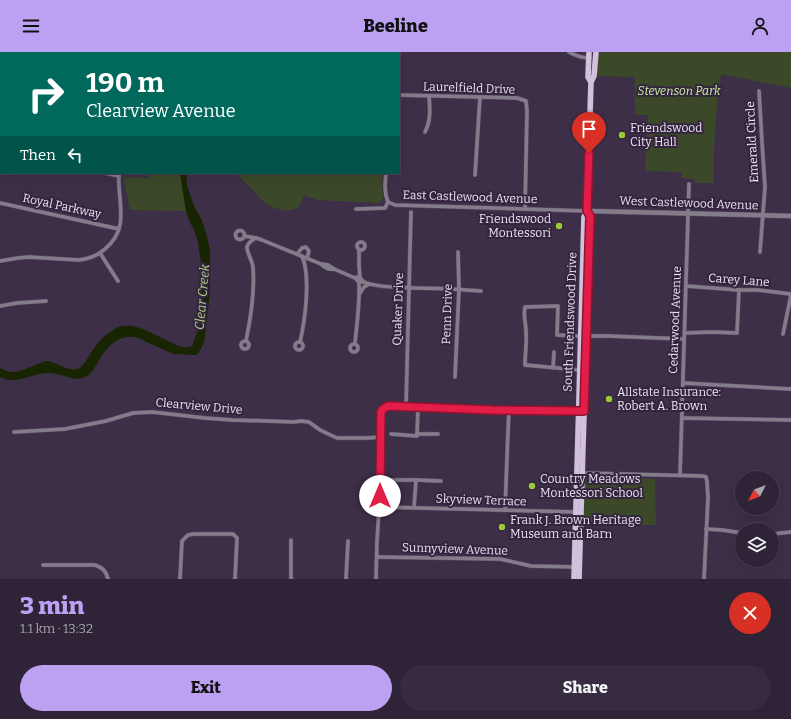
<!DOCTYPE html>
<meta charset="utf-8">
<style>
:root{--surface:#2e2337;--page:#362b3f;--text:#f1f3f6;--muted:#a7a4ad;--line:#494052;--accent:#bca0f2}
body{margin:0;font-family:Bitter,serif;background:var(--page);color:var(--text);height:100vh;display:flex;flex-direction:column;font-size:15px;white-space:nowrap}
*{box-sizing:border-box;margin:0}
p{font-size:13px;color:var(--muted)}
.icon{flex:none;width:22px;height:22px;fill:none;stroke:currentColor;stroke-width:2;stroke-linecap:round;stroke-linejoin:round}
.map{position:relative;height:527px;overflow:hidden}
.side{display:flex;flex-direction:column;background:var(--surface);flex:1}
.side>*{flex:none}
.banner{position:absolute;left:0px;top:0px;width:400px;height:122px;box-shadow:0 4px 16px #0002,0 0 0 1px var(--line);background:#00695c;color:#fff;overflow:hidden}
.needle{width:26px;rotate:228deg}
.buttons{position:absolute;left:735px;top:419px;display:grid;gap:8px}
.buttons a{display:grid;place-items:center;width:44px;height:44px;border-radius:50%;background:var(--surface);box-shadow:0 4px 16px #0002,0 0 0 1px var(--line);font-size:20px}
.pin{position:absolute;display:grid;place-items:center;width:34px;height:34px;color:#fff;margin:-41px -17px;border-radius:50% 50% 50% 0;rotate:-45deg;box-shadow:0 0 4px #0007}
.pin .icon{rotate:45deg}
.me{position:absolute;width:44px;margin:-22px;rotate:0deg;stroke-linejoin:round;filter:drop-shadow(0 0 3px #0008)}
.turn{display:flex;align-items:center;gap:14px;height:84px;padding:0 20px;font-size:18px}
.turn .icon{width:52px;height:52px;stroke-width:2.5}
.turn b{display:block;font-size:28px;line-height:34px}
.then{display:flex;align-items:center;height:38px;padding:0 20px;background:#0003;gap:8px;font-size:15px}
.round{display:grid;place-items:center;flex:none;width:42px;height:42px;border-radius:21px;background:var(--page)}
.summary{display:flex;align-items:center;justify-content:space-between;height:68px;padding:0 20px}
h1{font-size:24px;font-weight:800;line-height:30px;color:var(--accent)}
.action{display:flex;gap:8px;margin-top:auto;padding:8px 20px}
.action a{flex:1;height:46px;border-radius:24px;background:var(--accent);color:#111;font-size:16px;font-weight:800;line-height:46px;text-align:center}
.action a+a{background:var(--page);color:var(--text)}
header{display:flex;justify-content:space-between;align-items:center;height:52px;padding:0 20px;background:var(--accent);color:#111;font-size:18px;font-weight:800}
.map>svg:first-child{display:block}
.green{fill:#3b4929}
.water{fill:#182501}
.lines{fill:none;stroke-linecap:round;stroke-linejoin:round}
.minor-casing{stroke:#5a4b64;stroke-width:4.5}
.tertiary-casing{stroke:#5a4b64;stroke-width:5.5}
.primary-casing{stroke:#5a4b64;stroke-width:6}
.minor{stroke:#837c8a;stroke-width:3.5}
.tertiary{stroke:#837c8a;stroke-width:4.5}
.primary{stroke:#d1c1dd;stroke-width:5.5}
.route-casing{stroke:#92132f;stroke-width:10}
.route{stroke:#e11d48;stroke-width:7}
.poi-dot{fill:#98cb37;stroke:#33253e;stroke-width:1.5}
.labels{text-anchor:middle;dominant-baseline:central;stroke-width:4;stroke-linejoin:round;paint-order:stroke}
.street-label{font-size:12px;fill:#eae1f1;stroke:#33253e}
.park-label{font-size:12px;font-style:italic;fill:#d0f1a3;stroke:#33253e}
.poi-label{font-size:12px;fill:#eae1f1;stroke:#33253e;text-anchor:start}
.water-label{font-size:13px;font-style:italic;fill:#b1d184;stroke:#33253e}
</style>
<header><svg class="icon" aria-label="menu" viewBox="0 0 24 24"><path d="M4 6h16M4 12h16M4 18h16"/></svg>Beeline<svg class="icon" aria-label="person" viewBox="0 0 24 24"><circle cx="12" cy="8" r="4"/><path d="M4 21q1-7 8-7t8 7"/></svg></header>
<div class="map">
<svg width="791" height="527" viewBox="0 0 791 527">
<rect width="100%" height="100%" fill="#3e2f49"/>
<!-- green -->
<g class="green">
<path d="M598 0H791V36L721 22C716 58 713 94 714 131H695V127L682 126V120L645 119 648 63H635V25L596 24Z"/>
<polygon points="149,121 180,121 186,159 130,158 123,125 148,126"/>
<polygon points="236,121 383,121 382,128 383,147 379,151 318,148 303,143 302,149 297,156 287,159 274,156 266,152"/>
<polygon points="584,425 655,427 656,473 583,472"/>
</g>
<!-- water -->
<path class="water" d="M180 121H186L187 134 195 156 202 168 207 184 210 199V240L204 291 199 300 196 303 173 302 138 286C117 280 106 297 97 312 94 316 92 321 87 324 75 331 64 322 51 321 37 320 26 328 12 328 8 328 4 327 0 325V316C3 317 8 320 11 320 20 320 29 315 38 312 40 311 44 309 46 309 57 309 70 323 81 315 87 309 90 301 95 295 99 289 104 284 110 280 112 279 115 276 118 275 131 270 147 279 158 284 169 288 180 299 192 294L200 272 199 241 203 225 198 190 194 177 190 171 186 159Z"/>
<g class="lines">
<defs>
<g id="minor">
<polyline points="61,0 61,1"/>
<polyline points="135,0 137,1"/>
<path d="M569 0C576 4 582 6 590 6"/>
<polyline points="114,1 114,0"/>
<polyline points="169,1 170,0"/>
<polyline points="390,1 390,0"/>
<polyline points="759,39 762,90 765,135 760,200"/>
<polyline points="399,43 517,46 526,49 527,59 525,157"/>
<polyline points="0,66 1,64"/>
<path d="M425 80C431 69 430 57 429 44"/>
<polyline points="0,98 1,98"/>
<polyline points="105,121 119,124"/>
<path d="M386 121C385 131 384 141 388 150"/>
<polyline points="475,123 480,45"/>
<polyline points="388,150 395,153 587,159"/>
<polyline points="0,151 119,177"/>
<polyline points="356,157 385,156 388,150"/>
<circle cx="240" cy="183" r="4.5"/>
<polyline points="244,184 256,186"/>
<circle cx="361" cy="194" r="4"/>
<polyline points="359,197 359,213 360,226"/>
<polyline points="100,201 118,229"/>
<polyline points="297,202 302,196 306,195 309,199 307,206"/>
<path d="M0 209 18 206 29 205 79 208C89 207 97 204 105 197 131 175 117 151 119 121"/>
<path d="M321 212C325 216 329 218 334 217"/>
<path d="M364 230C377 236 401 235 416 236 438 236 459 237 481 239"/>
<polyline points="686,234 739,238 757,238 791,242"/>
<polyline points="360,241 364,235 369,232"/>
<polyline points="0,254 17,251 46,249"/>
<polyline points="685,281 712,280 737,281 739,238"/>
<polyline points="783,282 791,243"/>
<circle cx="245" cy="293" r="4"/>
<path d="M246 289C251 265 255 241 253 216 253 210 247 201 247 195 248 191 252 188 256 186L262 188 321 212 328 213 334 217 355 226 359 230H364L362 228 358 225 355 226"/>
<circle cx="299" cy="294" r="4"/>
<path d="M300 290C305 269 311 224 302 204"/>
<path d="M355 291C357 271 360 251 359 230"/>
<circle cx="354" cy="296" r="4"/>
<polyline points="553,316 554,300"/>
<path d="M580 318 525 313C525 302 527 291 526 280 526 271 523 264 525 255L558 254 557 283 578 284H609L684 287"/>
<polyline points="455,325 459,237 458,200"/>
<polyline points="683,331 791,337"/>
<polyline points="406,354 411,160"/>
<polyline points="682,366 791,368"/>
<polyline points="14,380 65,377 106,369 133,361 152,360 205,366 232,368 268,369 294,370 301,369 309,370 320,378 337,386 367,386 381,385"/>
<polyline points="391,382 417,384 418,355"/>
<polyline points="417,382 438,382"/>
<polyline points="582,421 703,424 706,425 707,429 708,446 704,527"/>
<polyline points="680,423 689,132"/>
<polyline points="390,428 416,428 441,429"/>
<polyline points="380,455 576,460"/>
<polyline points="414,456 416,428"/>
<polyline points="505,458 508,380 509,358"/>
<polyline points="706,477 722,478 742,481"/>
<polyline points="772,482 791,480"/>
<polyline points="377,505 500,507 531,514 575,515"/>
<path d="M43 513H95C103 516 106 519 108 527"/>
<polyline points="180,527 182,489 188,483 193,482 233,482 237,486 235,527"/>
<polyline points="291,527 291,488"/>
<polyline points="346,527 348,489"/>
<polyline points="376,527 377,489 380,444 381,360 383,357 388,354 492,358 579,359"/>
</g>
<polyline id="tertiary" points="587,159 791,164"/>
<g id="primary">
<polyline points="589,0 588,25 591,30"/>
<polyline points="574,527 584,165 587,159 591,30 594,24 596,0"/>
<polyline points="579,527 590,164 587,159"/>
</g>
</defs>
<!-- minor casing -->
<use href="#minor" class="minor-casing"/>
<!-- tertiary casing -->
<use href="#tertiary" class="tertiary-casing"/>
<!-- primary casing -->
<use href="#primary" class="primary-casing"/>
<!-- minor -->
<use href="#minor" class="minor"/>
<!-- tertiary -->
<use href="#tertiary" class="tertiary"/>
<!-- primary -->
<use href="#primary" class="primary"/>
</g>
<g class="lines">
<defs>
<polyline id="route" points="380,444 381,360 383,357 388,354 492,358 584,359 590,164 587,159 589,101"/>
</defs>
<!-- route casing -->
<use href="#route" class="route-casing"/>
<!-- route -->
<use href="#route" class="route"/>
</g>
<!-- markers -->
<g class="poi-dot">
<circle cx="622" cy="83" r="4"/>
<circle cx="559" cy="174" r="4"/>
<circle cx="609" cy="347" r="4"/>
<circle cx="532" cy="434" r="4"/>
<circle cx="502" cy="475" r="4"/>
</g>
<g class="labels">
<!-- street labels -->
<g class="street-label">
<text transform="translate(469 36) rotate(2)">Laurelfield Drive</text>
<text transform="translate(752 90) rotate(-93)">Emerald Circle</text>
<text transform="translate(470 145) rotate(2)">East Castlewood Avenue</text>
<text transform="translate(689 151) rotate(2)">West Castlewood Avenue</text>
<text transform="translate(62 154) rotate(12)">Royal Parkway</text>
<text transform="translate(739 228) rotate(4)">Carey Lane</text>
<text transform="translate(398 257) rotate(-88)">Quaker Drive</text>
<text transform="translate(447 262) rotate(-88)">Penn Drive</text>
<text transform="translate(675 268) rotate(-88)">Cedarwood Avenue</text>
<text transform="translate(570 270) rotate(-88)">South Friendswood Drive</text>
<text transform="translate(199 354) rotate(5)">Clearview Drive</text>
<text transform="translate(481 448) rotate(2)">Skyview Terrace</text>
<text transform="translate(455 497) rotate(2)">Sunnyview Avenue</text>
</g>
<!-- park labels -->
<g class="park-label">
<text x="679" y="39">Stevenson Park</text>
</g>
<!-- poi labels -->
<g class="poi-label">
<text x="630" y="76">Friendswood<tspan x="630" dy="14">City Hall</tspan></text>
<text x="551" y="167" text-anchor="end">Friendswood<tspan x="551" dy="14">Montessori</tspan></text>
<text x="617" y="340">Allstate Insurance:<tspan x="617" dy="14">Robert A. Brown</tspan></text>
<text x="540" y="427">Country Meadows<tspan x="540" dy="14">Montessori School</tspan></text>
<text x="510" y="468">Frank J. Brown Heritage<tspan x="510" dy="14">Museum and Barn</tspan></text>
</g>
<!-- water labels -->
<g class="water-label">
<text transform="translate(202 245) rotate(-85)">Clear Creek</text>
</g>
</g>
</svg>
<div class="buttons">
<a><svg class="needle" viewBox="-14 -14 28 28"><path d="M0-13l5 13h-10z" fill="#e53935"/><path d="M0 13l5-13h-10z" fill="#a7a4ad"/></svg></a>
<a><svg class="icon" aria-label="layers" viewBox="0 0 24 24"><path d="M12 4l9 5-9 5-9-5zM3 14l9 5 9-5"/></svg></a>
</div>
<div class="pin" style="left:589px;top:101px;background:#d93025"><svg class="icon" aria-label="arrive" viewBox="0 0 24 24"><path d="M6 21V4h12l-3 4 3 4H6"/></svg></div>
<svg class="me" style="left:380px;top:444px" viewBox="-20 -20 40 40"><circle r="19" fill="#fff"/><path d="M0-13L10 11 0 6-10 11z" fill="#e11d48"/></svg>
<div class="banner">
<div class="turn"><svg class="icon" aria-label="right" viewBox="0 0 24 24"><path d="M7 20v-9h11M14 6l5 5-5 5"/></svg><div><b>190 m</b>Clearview Avenue</div></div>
<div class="then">Then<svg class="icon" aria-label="left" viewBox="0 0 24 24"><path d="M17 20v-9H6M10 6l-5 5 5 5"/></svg></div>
</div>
</div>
<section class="side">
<div class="summary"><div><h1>3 min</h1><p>1.1 km · 13:32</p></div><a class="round" style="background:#d93025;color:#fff"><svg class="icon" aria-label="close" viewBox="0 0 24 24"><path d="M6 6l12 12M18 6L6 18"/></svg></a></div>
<div class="action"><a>Exit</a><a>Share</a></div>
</section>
